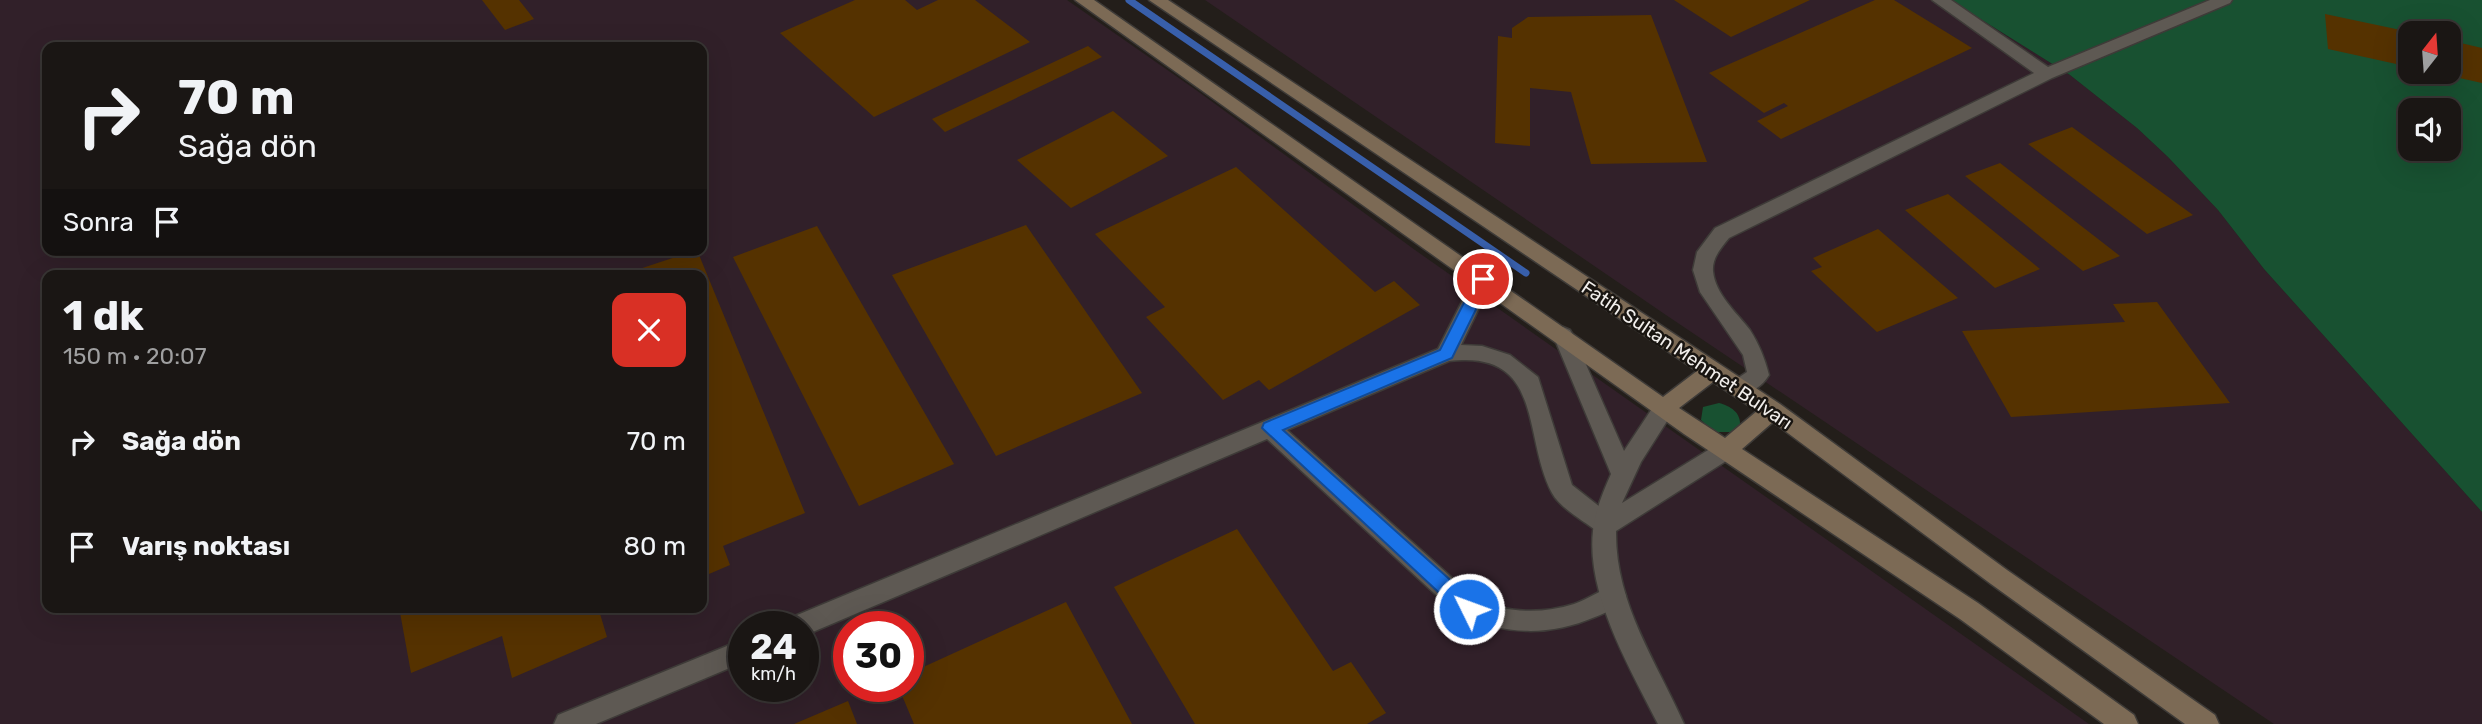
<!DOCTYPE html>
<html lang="tr">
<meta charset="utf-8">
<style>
:root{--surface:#1a1614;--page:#272322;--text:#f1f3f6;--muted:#9f9fa0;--line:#383534}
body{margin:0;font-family:Rubik,sans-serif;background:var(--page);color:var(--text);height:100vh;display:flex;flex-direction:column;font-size:26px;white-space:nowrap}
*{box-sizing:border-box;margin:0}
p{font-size:23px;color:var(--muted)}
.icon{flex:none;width:38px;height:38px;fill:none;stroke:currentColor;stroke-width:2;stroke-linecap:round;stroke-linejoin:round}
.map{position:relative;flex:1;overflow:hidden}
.drawer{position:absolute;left:42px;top:270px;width:665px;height:343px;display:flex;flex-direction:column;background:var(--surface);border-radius:14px;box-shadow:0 7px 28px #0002,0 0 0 2px var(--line)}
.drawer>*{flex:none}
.hud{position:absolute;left:42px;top:42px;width:665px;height:214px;border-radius:14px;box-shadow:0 7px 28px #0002,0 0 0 2px var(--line);background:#1a1614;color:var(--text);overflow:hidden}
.needle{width:46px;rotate:17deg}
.tools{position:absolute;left:2398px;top:21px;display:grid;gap:14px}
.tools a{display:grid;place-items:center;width:63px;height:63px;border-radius:14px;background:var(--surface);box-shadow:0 7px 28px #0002,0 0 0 2px var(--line);font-size:35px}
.speed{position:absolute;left:728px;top:611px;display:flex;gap:14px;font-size:35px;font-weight:700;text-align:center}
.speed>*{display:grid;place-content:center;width:91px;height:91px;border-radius:50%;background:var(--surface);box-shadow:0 7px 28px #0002,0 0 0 2px var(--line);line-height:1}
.speed small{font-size:18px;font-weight:400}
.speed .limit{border:10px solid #d22;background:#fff;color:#111}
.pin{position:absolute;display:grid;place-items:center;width:60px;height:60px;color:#fff;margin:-30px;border:4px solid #fff;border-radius:50%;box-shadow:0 2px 7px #0007}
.me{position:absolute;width:77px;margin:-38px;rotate:312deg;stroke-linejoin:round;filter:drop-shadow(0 0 5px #0008)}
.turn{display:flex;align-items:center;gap:24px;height:147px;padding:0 21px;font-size:32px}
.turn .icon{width:91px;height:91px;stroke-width:2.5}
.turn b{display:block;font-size:49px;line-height:60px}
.then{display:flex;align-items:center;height:66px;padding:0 21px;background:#0003;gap:14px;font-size:26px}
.round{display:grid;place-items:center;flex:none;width:74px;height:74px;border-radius:14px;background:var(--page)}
.overview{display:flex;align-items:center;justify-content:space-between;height:119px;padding:0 21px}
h1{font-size:42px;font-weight:700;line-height:52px}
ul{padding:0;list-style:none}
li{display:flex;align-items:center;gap:21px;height:105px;padding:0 21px}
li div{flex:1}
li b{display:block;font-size:26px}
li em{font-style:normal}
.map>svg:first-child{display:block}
.industrial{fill:#312029;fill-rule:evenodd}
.green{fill:#185131;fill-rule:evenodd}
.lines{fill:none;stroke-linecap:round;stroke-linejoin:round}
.stream{stroke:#385fab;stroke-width:7}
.building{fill:#553200}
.minor-casing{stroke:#3e3b38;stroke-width:3}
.tertiary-casing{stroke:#3e3b38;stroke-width:3}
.secondary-casing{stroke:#3e3b38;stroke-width:3}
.minor{fill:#5e5953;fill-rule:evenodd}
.tertiary{fill:#5e5953;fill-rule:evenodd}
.secondary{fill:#7c6a55;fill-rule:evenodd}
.route{fill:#1a73e8;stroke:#114b97;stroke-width:2}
.labels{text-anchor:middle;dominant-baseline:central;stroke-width:5;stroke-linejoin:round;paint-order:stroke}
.street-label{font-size:19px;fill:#f1eeeb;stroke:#191511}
</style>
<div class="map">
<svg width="2482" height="724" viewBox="0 0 2482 724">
<rect width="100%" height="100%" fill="#231e1a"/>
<!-- industrial -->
<g class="industrial">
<path d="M0 0H1067L1196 90 1415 250 2089 724H0ZM47 47H702V250H47ZM47 275H702V607H47ZM744 626H803V686H744ZM849 626H908V686H849Z"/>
<polygon points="1205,0 1950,0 2070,75 2137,128 2168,157 2218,210 2264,269 2482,512 2482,724 2274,724 1666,315"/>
</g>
<!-- green -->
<g class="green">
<path d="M1950 0H2482V512L2264 269 2218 210 2168 157 2137 128 2070 75ZM2410 33H2448V72H2410ZM2410 110H2448V149H2410Z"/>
<path d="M1719 403C1730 406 1741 412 1740 426L1733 432H1714L1701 420 1703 407Z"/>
</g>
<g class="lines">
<!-- stream -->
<polyline class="stream" points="1129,0 1526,273"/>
</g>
<!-- building -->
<g class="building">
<polygon points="482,0 519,0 534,19 505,30"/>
<polygon points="855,0 905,0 917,10 938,0 975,0 1030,42 874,117 780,33"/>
<polygon points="1674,0 1810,0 1731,37"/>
<polygon points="1875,0 1894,0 1972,48 1781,139 1757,121 1788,106 1784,103 1764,113 1709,73"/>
<polygon points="2325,14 2410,32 2410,67 2328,49"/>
<polygon points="1651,15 1707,162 1591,164 1571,92 1530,88 1530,146 1495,143 1498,36 1512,38 1512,28 1528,17"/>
<polygon points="2448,40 2482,48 2482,83 2437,73 2448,72"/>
<polygon points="1088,46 1102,57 945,132 932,119"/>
<polygon points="1113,111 1168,156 1071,208 1017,160"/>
<polygon points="2072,127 2193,215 2147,234 2028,144"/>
<polygon points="2000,163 2120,256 2083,271 1965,176"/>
<polygon points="1236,167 1375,292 1394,281 1420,305 1269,390 1259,380 1223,400 1146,317 1165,307 1095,234"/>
<polygon points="1948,194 2040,269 1995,288 1905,210"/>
<polygon points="1026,225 1142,393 996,456 892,275"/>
<polygon points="817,226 954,464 859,506 733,257"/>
<polygon points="1878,229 1958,298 1877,332 1811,271 1822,267 1813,258"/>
<polygon points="697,250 805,513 723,546 730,565 702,577 702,275 624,274"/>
<polygon points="2157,302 2230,403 2011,417 1962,331 2125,322 2113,304"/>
<polygon points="1237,529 1333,671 1351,662 1386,713 1367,724 1195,724 1114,587"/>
<polygon points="1066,602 1132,724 914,724 898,686 908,686 908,674"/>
<polygon points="399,607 598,607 607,637 512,678 502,636 411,673"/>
<polygon points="848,701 857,724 794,724"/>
</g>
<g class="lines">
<defs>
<g id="minor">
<path d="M1932 0H1951L2048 67 2210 0H2232L2230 3 2052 78 1729 238C1721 248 1712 258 1713 271 1715 294 1737 313 1750 330 1759 344 1765 359 1769 375 1762 387 1746 398 1732 394L1729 388 1732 382 1747 372 1743 355 1700 292 1693 270 1697 252 1715 228 2034 73Z"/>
<path d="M1483 272 1490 274 1493 279 1461 345 1482 346 1510 355 1538 377 1572 485 1614 518 1618 525 1614 532 1606 535 1598 532C1584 521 1560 508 1552 493 1522 437 1545 349 1449 361L1287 430 1478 601C1509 613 1543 614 1574 604 1588 599 1600 590 1614 586L1623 589 1626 596C1620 608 1607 612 1595 617 1548 637 1508 634 1460 617L1267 439 808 634 803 635V626H787L790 618 1438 349 1476 274Z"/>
<polygon points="744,639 744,662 596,724 554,724 558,715"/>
</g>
<path id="tertiary" d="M1563 327 1570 330 1573 335 1624 451 1657 401 1665 399 1673 401 1676 407 1641 462 1622 503 1718 444 1726 441 1734 444 1737 450 1734 456 1616 531C1615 603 1656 661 1684 724H1658C1630 669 1586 594 1593 531 1595 511 1603 492 1611 474L1553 335 1556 330Z"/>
<path id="secondary" d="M1075 0H1094L1663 397 1697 371 1149 0H1168L1780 404 2007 570 2215 715 2219 724H2185L1991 584 1773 422 1742 449 1978 603 2134 715 2138 724H2104L1960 619 1684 434ZM1713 382 1757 411 1725 438 1679 408Z"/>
</defs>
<!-- minor casing -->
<use href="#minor" class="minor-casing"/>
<!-- tertiary casing -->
<use href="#tertiary" class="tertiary-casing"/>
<!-- secondary casing -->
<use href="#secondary" class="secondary-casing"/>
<!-- minor -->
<use href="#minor" class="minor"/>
<!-- tertiary -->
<use href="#tertiary" class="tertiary"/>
<!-- secondary -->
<use href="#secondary" class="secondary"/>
</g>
<!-- route -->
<polygon class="route" points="1483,274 1491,279 1452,358 1283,430 1476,603 1478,609 1476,615 1469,617 1463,615 1262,428 1264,423 1440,350 1476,279"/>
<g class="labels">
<!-- street labels -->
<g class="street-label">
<text transform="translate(1687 355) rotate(34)">Fatih Sultan Mehmet Bulvarı</text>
</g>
</g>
</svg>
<div class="tools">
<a><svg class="needle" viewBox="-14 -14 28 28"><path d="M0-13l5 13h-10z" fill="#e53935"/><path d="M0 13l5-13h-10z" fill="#9f9fa0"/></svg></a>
<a><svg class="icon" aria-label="sound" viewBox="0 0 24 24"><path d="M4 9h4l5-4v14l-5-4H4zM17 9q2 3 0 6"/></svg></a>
</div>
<div class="speed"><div>24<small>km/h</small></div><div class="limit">30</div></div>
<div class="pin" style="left:1483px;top:279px;background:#d93025"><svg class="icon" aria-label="arrive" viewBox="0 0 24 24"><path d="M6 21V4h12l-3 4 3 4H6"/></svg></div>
<svg class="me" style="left:1469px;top:609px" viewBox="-20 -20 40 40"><circle r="17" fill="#1a73e8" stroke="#fff" stroke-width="3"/><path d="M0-11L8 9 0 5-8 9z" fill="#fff"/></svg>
<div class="hud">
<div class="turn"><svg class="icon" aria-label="right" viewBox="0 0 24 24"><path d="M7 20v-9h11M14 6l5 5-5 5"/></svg><div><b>70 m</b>Sağa dön</div></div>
<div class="then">Sonra<svg class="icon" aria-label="arrive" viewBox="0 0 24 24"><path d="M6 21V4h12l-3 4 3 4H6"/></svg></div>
</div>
<section class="drawer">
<div class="overview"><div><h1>1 dk</h1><p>150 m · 20:07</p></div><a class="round" style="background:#d93025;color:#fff"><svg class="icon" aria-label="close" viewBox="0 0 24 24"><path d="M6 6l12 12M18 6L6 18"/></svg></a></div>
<ul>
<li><svg class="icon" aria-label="right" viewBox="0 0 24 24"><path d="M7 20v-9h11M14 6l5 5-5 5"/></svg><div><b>Sağa dön</b></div><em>70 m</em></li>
<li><svg class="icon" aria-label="arrive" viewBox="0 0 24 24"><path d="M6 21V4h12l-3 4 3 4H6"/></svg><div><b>Varış noktası</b></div><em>80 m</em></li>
</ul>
</section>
</div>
